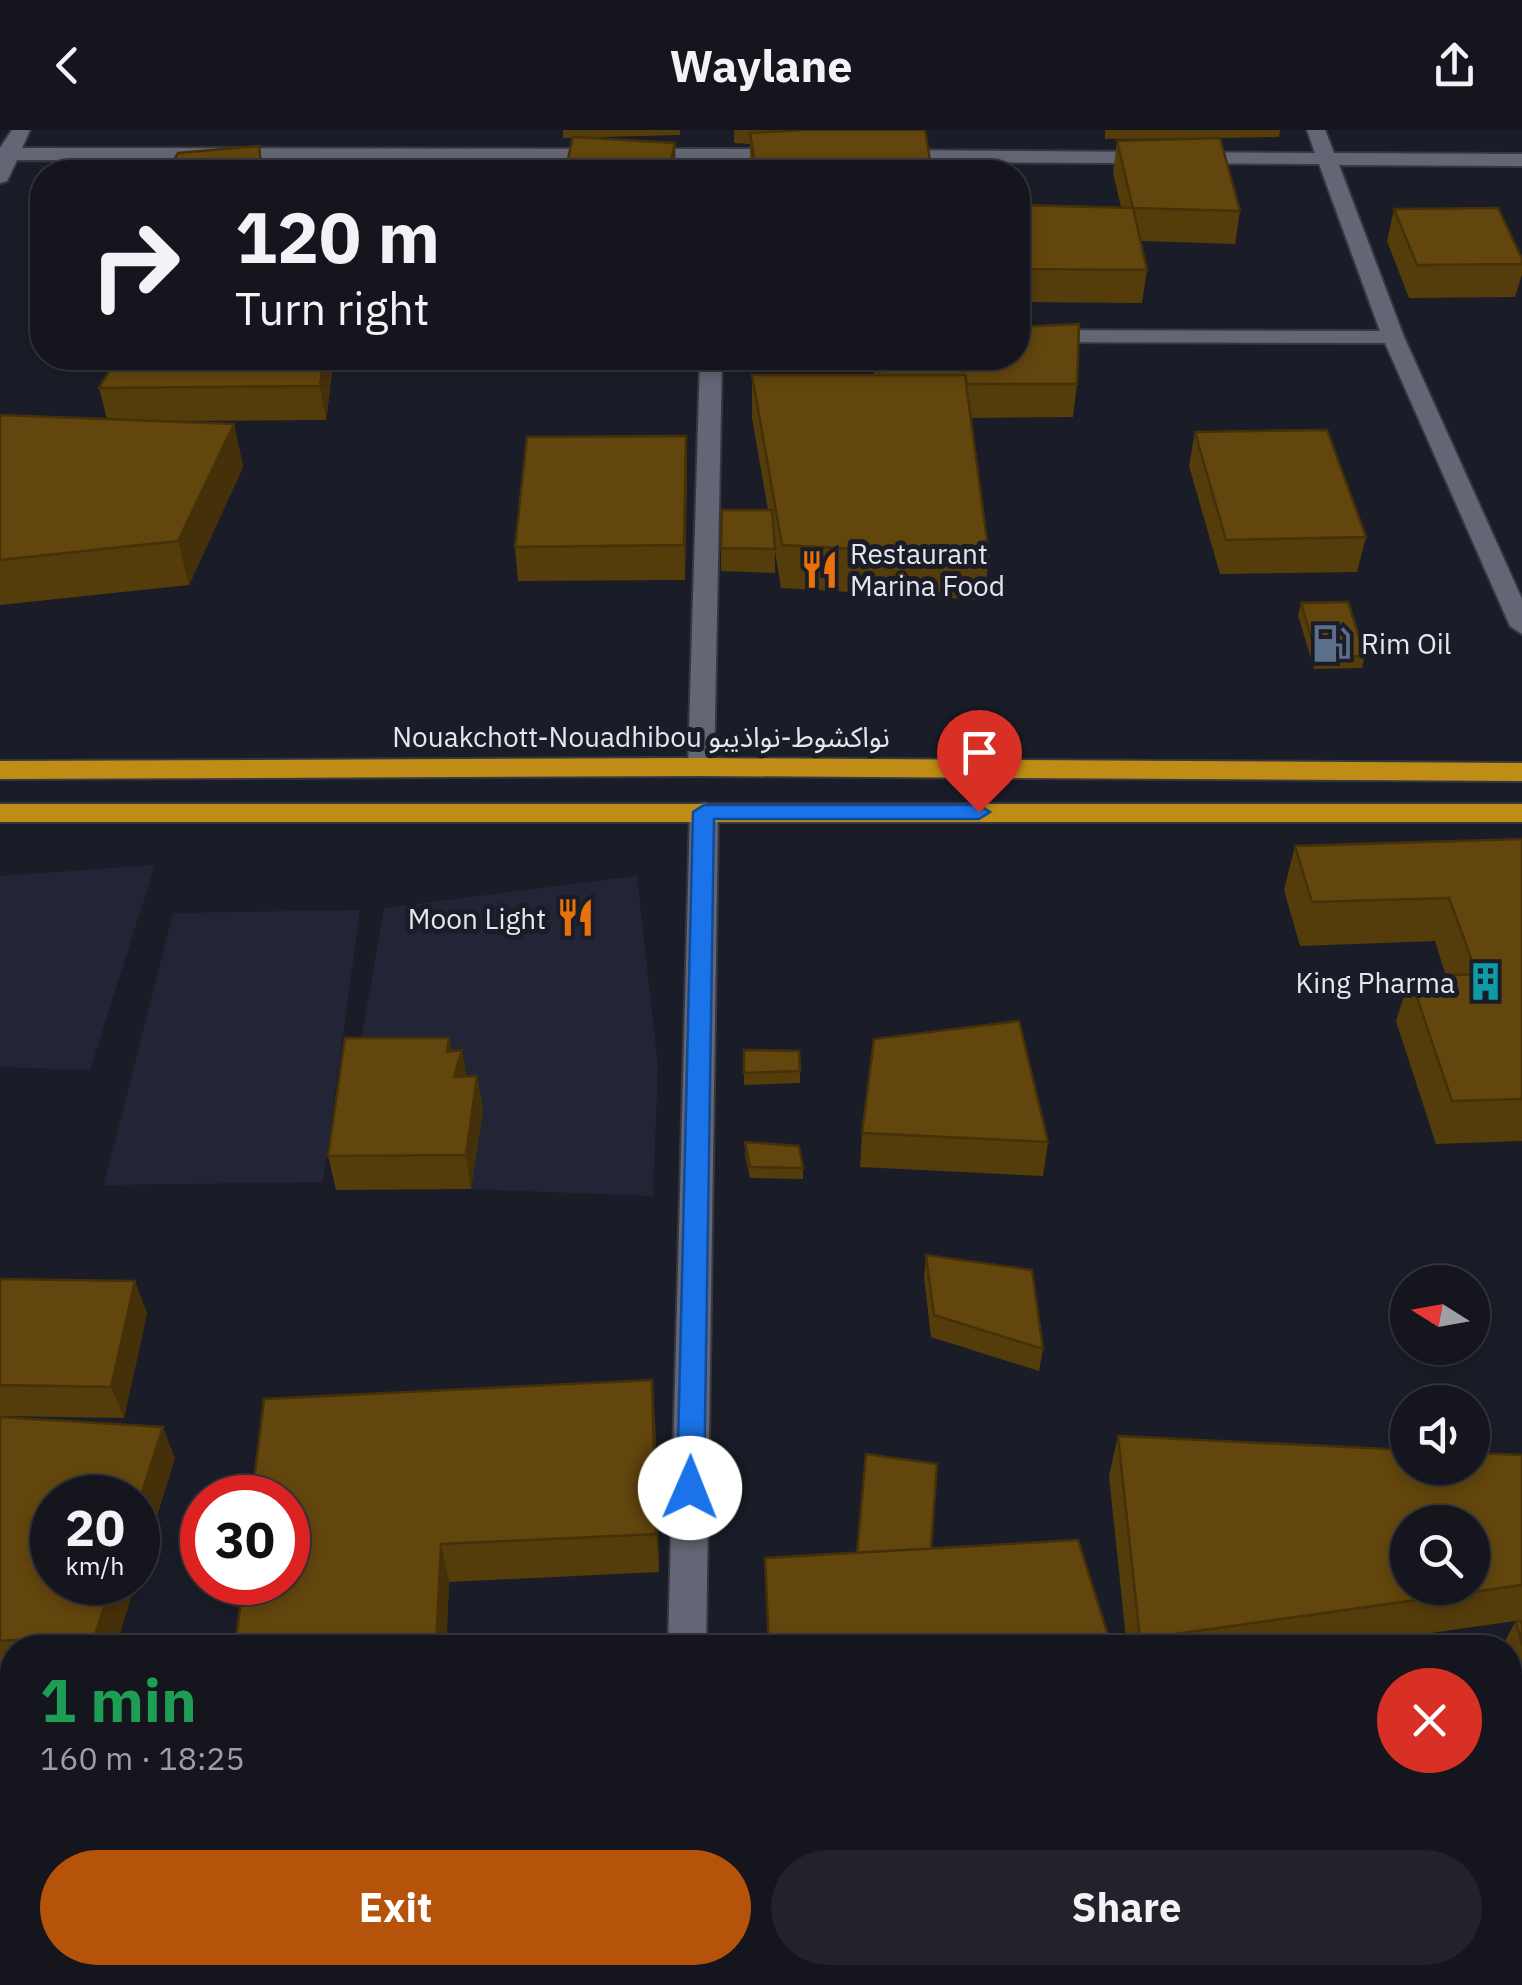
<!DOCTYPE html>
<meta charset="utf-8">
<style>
:root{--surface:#14151d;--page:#21222a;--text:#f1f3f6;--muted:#9d9fa4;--line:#33343b;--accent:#b45309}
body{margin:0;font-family:"IBM Plex Sans","Noto Sans Arabic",sans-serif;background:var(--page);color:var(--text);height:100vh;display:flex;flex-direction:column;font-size:38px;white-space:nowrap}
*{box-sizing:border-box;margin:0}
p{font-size:32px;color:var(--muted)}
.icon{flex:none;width:55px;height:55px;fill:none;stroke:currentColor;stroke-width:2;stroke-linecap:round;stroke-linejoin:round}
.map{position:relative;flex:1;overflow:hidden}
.panel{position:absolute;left:0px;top:1505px;width:1522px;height:350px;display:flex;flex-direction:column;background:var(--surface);border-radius:40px 40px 0 0;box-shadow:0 5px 15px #0003,0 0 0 2px var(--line)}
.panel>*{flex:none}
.banner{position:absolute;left:30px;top:30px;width:1000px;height:210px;border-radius:40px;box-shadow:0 5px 15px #0003,0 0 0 2px var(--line);background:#14151d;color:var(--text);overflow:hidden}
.needle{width:65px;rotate:281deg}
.buttons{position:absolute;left:1390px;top:1135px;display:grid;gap:20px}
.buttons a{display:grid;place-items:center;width:100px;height:100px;border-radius:50%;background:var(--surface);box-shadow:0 5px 15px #0003,0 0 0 2px var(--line);font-size:50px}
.speed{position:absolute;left:30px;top:1345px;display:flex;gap:20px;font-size:50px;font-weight:700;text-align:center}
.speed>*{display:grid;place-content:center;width:130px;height:130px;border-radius:50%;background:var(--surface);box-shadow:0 5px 15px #0003,0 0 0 2px var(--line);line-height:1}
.speed small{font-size:25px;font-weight:400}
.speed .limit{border:15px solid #d22;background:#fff;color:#111}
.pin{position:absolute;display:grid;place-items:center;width:85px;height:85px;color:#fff;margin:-102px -42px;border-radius:50% 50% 50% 0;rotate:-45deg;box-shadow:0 0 10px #0007}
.pin .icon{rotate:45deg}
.me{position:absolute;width:110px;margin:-55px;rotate:1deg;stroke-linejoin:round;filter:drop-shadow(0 0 8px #0008)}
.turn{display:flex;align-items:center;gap:35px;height:210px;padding:0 40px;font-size:45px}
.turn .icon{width:130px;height:130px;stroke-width:2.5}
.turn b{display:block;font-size:70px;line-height:85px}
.round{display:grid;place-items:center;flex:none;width:105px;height:105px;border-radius:52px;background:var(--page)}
.overview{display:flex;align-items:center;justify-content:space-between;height:170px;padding:0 40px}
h1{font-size:60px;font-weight:700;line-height:75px;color:#1e9e55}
.button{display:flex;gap:20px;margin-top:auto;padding:20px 40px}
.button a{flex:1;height:115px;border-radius:60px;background:var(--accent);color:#fff;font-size:40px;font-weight:700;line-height:115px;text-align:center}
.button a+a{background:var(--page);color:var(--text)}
header{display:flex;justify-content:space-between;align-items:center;height:130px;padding:0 40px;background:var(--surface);font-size:45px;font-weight:700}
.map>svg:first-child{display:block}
.built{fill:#222536}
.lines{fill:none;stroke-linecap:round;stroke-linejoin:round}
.minor-casing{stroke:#363841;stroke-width:4}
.highway-casing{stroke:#363841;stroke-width:4}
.minor{fill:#646675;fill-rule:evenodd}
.highway{fill:#bf8d16;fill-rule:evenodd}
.wall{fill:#553c0b}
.shaded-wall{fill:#453109}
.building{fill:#63460d;stroke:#453109;stroke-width:2.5;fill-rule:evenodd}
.route{fill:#1a73e8;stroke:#114b97;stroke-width:2.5}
.labels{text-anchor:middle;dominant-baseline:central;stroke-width:10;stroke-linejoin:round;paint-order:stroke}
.poi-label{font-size:28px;fill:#e5e7ef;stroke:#1a1c27;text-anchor:start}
.street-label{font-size:28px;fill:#e5e7ef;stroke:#1a1c27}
</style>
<header><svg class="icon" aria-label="back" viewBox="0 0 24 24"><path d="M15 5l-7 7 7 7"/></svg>Waylane<svg class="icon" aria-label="share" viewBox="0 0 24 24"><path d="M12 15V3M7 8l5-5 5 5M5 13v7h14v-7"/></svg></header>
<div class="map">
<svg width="1522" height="1855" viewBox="0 0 1522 1855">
<rect width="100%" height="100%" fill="#1a1c27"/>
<!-- built -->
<g class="built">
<polygon points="155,735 90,940 0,937 0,746"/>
<polygon points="637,746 658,936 653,1066 471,1059 357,934 384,778"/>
<polygon points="360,780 323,1052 104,1055 173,783"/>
</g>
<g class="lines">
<defs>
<g id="minor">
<polygon points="12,0 30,0 22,18 789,19 799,25 789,31 17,30 7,51 0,53 0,18"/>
<polygon points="1307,0 1325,0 1334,23 1522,24 1522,36 1339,35 1404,207 1522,469 1522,504 1510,496 1385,213 1018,212 1018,200 1380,201 1319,34 890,32 880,26 890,20 1315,23"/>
<polygon points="700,228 722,228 714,637 710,643 692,643 688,637"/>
<polygon points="704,673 714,675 718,682 706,1518 668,1518 690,682 694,675"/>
<rect x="0" y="1772" width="12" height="40"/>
<rect x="1510" y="1782" width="12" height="40"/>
<polygon points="660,1842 700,1842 701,1855 659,1855"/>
</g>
<g id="highway">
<polygon points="701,628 1522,633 1522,651 701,646 0,649 0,631"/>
<rect x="0" y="674" width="1522" height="18"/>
</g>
</defs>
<!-- minor casing -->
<use href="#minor" class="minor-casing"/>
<!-- highway casing -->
<use href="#highway" class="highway-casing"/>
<!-- minor -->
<use href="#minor" class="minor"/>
<!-- highway -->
<use href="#highway" class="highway"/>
</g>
<!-- wall -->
<g class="wall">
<polygon points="563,0 680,0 680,5 563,8"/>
<polygon points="734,0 925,0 932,42 750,42 750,14 734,13"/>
<polygon points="1105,0 1280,0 1279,7 1220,8 1240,81 1235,114 1141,111 1147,140 1142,173 1018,172 1018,75 1121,77 1113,43 1117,11 1215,8 1105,9"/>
<polygon points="1394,79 1522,129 1522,144 1515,167 1409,168 1387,111"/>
<polygon points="117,228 334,228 326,290 163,291 234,294 243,337 189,455 0,475 0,285 107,289 99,258"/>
<polygon points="874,228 1018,228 1077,254 1073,287 971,288 989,426 984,470 781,458 775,421 775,443 721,441 721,418 768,380 752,288 752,245 874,245"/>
<polygon points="1195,302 1366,407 1357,442 1220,444 1189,336"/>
<polygon points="687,340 685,450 518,451 515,417"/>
<polygon points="1301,473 1365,526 1362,538 1314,539 1298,485"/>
<polygon points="1522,709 1522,1011 1436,1014 1396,891 1410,847 1446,846 1435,811 1300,816 1284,760 1295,716"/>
<polygon points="449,908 452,922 467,946 477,946 483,980 471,1059 336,1060 328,1026"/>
<polygon points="800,941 800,953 744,955 744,943"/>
<polygon points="862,1003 1048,1012 1043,1046 860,1037"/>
<polygon points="745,1012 803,1038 803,1049 750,1048 745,1024"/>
<polygon points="926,1125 1043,1219 1039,1241 931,1207 924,1147"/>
<polygon points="0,1149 147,1183 124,1288 0,1286"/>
<polygon points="652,1250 655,1290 659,1442 449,1452 446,1518 235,1518"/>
<polygon points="0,1287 175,1328 138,1446 138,1368 52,1452 136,1452 115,1518 12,1518 12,1540 0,1541"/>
<polygon points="1118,1306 1522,1325 1522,1490 1325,1518 1127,1518 1109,1346"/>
<polygon points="931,1419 1112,1518 768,1518 765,1428"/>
<polygon points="1516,1491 1522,1491 1522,1648 1510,1594 1510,1518 1501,1518"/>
</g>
<!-- shaded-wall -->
<g class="shaded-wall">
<polygon points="675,13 676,42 668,42"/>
<polygon points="324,228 334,228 326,290 320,256"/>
<polygon points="234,294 243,337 189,455 178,411"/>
<polygon points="686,306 687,340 685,450 684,415"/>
<polygon points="449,908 455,942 462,920 468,954 460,980 447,922"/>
<polygon points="477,946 483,980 471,1059 466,1025"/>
<polygon points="135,1151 147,1183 124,1288 111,1257"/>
<polygon points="652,1250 655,1290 659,1442 656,1404"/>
<polygon points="163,1297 175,1328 138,1446 138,1375"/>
<polygon points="441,1414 449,1452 446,1518 436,1518"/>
<polygon points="112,1452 136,1452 115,1518 101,1518 95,1505"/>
<polygon points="428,1842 435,1842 437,1855 427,1855"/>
</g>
<!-- building -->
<g class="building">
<polygon points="804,0 925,0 932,42 756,42 750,3"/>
<polygon points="573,7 675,13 668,42 565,42"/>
<polygon points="1220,8 1240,81 1133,78 1117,11"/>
<polygon points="259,16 262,42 167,42 178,23"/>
<polygon points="1018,75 1133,78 1147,140 1018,139"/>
<polygon points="1498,78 1522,129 1522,134 1417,135 1394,79"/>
<polygon points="1079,194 1077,254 967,254 965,245 880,245 878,228 1018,228 1018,197"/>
<polygon points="117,228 324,228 320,256 99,258"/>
<polygon points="752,245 965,245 989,426 782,415"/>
<polygon points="0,285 234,294 178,411 0,430"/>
<polygon points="1327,300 1366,407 1226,410 1195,302"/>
<polygon points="686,306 684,415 515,417 527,307"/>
<polygon points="722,380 772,380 775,419 721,418"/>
<polygon points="1348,472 1365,526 1317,527 1301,473"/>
<polygon points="1522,709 1522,969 1452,971 1410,847 1477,844 1449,768 1312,772 1295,716"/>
<polygon points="1019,891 1048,1012 862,1003 874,909"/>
<polygon points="345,908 449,908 447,922 462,920 454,947 477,946 466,1025 328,1026"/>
<polygon points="744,920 799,921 800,941 744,943"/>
<polygon points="745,1012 799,1016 803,1038 750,1037"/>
<polygon points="926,1125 1032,1140 1043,1219 934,1185"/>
<polygon points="0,1149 135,1151 111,1257 0,1255"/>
<polygon points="652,1250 656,1404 441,1414 436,1518 235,1518 243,1452 288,1452 288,1368 252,1368 264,1269"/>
<polygon points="0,1287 163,1297 138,1375 138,1368 52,1368 52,1452 112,1452 95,1505 0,1511"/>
<path d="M1118 1306 1408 1320V1338H1472V1323L1522 1325V1455L1140 1509ZM1408 1392H1472V1458H1408Z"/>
<polygon points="866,1324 937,1334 931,1419 857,1423"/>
<polygon points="1078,1410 1112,1518 769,1518 765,1428"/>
<polygon points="1516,1491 1522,1491 1522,1515"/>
<polygon points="164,1842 428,1842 427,1855 162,1855"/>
</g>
<!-- route -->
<polygon class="route" points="704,675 979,675 990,682 979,689 714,689 704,1358 700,1367 690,1370 681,1367 677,1358 693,682"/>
<!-- icons -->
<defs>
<symbol id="restaurant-bare" viewBox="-9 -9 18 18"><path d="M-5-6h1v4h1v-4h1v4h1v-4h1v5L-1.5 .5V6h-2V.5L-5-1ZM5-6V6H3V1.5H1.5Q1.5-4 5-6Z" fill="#e8710a" stroke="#1a1c27" stroke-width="2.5" paint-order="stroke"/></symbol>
<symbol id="fuel-bare" viewBox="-9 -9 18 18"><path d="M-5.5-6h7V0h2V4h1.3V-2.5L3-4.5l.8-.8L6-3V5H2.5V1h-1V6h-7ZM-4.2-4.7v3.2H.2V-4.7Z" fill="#5c6f8a" stroke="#1a1c27" stroke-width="2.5" paint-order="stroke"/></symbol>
<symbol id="building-bare" viewBox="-9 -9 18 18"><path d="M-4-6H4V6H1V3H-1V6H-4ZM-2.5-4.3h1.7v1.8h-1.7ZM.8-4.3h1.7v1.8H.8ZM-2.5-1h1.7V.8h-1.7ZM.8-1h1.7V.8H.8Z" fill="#0f9aa8" stroke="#1a1c27" stroke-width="2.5" paint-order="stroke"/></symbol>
</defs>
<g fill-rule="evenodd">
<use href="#restaurant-bare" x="792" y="412" width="55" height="55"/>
<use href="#fuel-bare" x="1304" y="486" width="55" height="55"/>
<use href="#restaurant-bare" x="548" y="760" width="55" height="55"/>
<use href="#building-bare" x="1458" y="824" width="55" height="55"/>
</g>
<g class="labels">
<!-- poi labels -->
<g class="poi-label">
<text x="850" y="423">Restaurant<tspan x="850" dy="32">Marina Food</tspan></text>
<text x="1361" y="513">Rim Oil</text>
<text x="546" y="788" text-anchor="end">Moon Light</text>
<text x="1455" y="852" text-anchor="end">King Pharma</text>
</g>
<!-- street labels -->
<g class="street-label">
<text x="641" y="606">Nouakchott-Nouadhibou نواكشوط-نواذيبو</text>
</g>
</g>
</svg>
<div class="buttons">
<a><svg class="needle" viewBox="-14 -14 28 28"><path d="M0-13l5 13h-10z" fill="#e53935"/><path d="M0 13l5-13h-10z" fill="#9d9fa4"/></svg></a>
<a><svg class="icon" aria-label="sound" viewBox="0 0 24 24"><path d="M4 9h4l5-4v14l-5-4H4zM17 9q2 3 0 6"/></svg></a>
<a><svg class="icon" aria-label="search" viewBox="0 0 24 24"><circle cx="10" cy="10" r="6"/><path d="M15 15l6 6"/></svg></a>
</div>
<div class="speed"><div>20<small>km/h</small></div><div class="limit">30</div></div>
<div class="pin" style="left:979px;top:682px;background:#d93025"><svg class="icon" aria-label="arrive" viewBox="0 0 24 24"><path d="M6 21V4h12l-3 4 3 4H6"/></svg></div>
<svg class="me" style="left:690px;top:1358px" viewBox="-20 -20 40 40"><circle r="19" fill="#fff"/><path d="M0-13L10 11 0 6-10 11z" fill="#1a73e8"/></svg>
<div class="banner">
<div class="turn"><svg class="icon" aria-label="right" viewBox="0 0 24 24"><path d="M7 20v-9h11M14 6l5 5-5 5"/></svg><div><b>120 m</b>Turn right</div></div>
</div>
<section class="panel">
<div class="overview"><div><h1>1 min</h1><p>160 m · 18:25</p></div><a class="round" style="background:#d93025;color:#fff"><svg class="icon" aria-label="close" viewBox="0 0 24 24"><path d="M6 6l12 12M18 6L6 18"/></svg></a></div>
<div class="button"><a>Exit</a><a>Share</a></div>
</section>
</div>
